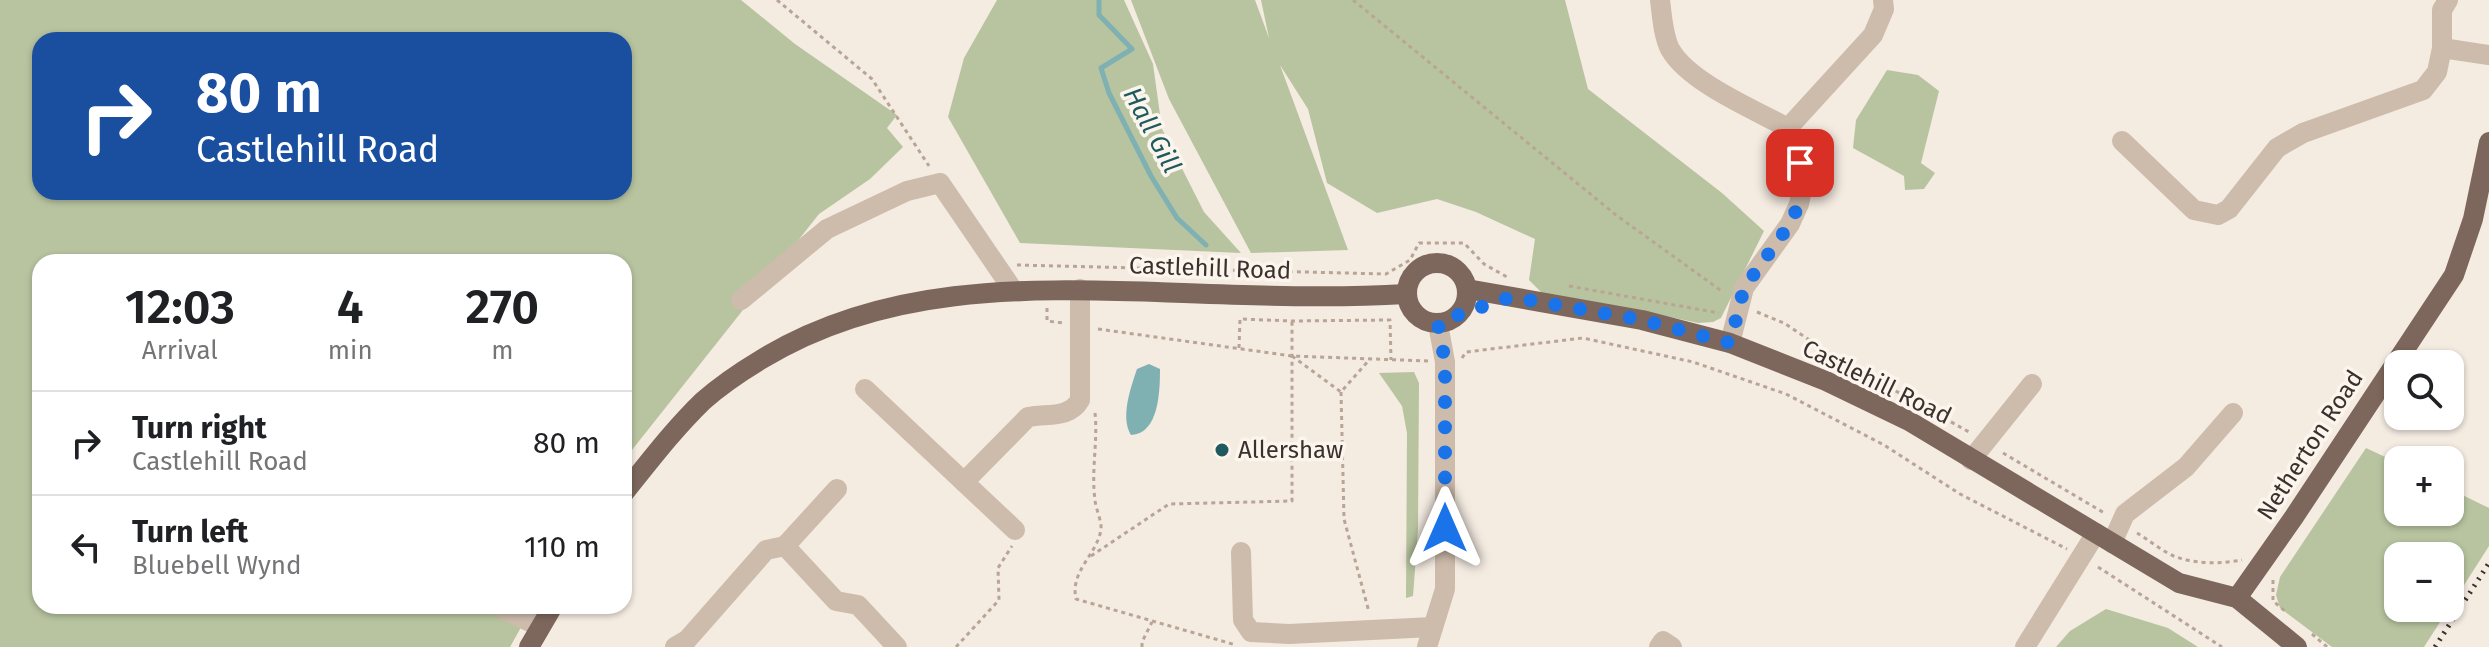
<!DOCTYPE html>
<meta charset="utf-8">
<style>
:root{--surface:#fff;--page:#f6f6f6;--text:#202124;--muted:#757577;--line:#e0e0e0}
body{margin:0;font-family:"Fira Sans",sans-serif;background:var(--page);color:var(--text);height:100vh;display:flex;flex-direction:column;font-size:30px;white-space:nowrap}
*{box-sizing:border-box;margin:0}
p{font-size:26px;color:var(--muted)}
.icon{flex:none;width:44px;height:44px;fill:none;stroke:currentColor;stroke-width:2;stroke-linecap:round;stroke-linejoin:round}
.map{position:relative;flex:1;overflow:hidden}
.panel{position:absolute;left:32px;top:254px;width:600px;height:360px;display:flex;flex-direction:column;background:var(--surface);border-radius:24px;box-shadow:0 2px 6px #0004}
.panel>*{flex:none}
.hud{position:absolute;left:32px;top:32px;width:600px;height:168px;border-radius:24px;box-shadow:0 2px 6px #0004;background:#1a4fa0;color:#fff;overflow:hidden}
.controls{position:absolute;left:2384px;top:350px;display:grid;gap:16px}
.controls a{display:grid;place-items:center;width:80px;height:80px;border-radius:16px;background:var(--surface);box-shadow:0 2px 6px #0004;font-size:40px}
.pin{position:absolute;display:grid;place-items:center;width:68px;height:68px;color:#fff;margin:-34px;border-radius:16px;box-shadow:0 4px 12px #0006}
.me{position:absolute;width:88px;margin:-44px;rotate:0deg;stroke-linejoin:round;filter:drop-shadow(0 0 6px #0008)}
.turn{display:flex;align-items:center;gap:28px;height:168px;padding:0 32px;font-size:36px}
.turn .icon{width:104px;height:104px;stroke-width:2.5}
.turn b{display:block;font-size:56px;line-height:68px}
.eta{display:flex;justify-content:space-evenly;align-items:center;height:136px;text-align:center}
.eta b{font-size:48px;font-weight:600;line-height:56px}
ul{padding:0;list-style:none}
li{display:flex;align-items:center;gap:24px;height:104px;padding:0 32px;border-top:2px solid var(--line)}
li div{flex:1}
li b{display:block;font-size:30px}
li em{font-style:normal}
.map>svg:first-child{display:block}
.green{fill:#b8c4a0;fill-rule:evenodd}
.water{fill:#7fb0b2}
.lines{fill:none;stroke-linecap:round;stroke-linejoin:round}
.stream{stroke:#7fb0b2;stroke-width:5}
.path{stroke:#b9a596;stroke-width:3;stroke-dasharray:4 4;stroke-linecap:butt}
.minor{stroke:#cdbbac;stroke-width:20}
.major{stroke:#7d675c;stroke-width:20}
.rail{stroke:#3b302b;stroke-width:5;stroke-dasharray:2 6;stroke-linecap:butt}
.route{stroke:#1a73e8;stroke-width:14;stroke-dasharray:0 25.2}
.poi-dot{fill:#1f5a5e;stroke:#fbf5ee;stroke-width:3}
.labels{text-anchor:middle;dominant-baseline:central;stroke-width:7;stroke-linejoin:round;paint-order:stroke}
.street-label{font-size:24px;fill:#3b302b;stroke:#fbf5ee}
.poi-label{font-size:24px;fill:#3b302b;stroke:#fbf5ee;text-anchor:start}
.water-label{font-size:26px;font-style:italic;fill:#1f5a5e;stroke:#fbf5ee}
</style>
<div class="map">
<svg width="2489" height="647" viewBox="0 0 2489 647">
<rect width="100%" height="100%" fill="#f4ebe1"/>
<!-- green -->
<g class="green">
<path d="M0 0H741L795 44 897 115 887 128 903 147 870 179 819 214 624 460V262H40V606H533L510 647H0ZM40 40H624V192H40Z"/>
<polygon points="997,0 1124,0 1153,64 1162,129 1204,212 1241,253 1020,243 948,117 964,58"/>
<polygon points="1131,0 1255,0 1269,38 1261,0 1565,0 1588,89 1722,193 1764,231 1721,318 1713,322 1698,323 1632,309 1547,298 1529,280 1535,239 1476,212 1437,199 1377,213 1327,183 1308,109 1280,65 1348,250 1251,253 1169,99"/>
<polygon points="1887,70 1918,75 1939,91 1921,163 1935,173 1924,189 1905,190 1904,176 1853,148 1856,120"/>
<polygon points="1414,372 1419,383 1418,529 1413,596 1406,598 1407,433 1402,406 1379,373"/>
<polygon points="2366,448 2398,463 2398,512 2450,512 2450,489 2489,508 2489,546 2450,607 2450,556 2398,556 2398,608 2449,608 2424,647 2332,647 2280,608 2276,595 2280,577"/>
<polygon points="2106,609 2168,628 2198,647 2056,647 2070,631"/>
</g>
<!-- water -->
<path class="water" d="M1149 364 1160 369C1160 391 1159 434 1131 435 1120 417 1131 387 1137 369Z"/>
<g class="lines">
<!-- stream -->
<polyline class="stream" points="1099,0 1099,15 1132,49 1101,68 1109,93 1151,176 1177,218 1206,245"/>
<!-- path -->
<g class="path">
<polyline points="777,0 872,79 929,166"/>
<polyline points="1353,0 1616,215 1723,292"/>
<polyline points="1017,265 1386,274 1410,260 1419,243 1464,243 1484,264 1507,277"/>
<polyline points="1569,286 1719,313"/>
<polyline points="1047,308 1047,321 1063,323"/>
<polyline points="1757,312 1784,323 1838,359 1903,395"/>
<polyline points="1098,329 1292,356 1428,361"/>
<polyline points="1239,348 1240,319 1292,321 1390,320 1391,360"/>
<polyline points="1292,356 1341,392 1370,359"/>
<polyline points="1462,358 1466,352 1583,338 1693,362 1786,394 1884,445 1960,494 2067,549"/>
<polyline points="1341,392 1344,519 1369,612"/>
<path d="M1095 413C1098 441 1091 471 1095 500 1096 510 1102 521 1101 530 1096 556 1070 571 1076 599L1236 645"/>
<polyline points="1944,418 1969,432"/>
<polyline points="2003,453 2106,514"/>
<path d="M2137 533C2149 540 2163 552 2176 557 2196 564 2221 564 2242 560"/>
<polyline points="1091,556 1169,504 1292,501 1292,321"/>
<polyline points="2098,567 2222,647"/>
<polyline points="2273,580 2273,601 2285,611"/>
<polyline points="2312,634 2327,647"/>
<polyline points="956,647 999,600 998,568 1012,546"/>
<polyline points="1142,647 1142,642 1152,622"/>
</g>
<!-- minor -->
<g class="minor">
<path d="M1660 0C1662 15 1663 35 1670 49 1688 82 1755 110 1788 128L1800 163 1803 185 1799 204 1790 224 1744 288 1730 343"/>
<polyline points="2442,48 2442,10 2448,0"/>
<polyline points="1788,128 1873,35 1884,9 1883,0"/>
<polyline points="2122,141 2194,210 2218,215 2229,209 2277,148 2303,133 2423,90 2437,72 2442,48 2489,55"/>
<polyline points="741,300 827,229 907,191 940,183 1013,290"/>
<polyline points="865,389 1015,530"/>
<polyline points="1971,460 2032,384"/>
<path d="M964 482 1028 417C1047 413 1069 419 1080 400V289"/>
<polyline points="2112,543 2125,514 2186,467 2233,413"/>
<polyline points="785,546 837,489"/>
<polyline points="1241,552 1243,620 1251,632 1289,634 1433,627"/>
<polyline points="498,606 540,627"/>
<polyline points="675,647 687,640 766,550 785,546 836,601 858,605 897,647"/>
<polyline points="1427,647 1445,589 1445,362 1438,324"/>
<polyline points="1659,647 1663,641 1672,647"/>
<polyline points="2025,647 2096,533"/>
</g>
<!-- major -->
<g class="major">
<circle cx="1437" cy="293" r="30"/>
<polyline points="1467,289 1642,320 1730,343 1826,381 1909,421 2179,583 2237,598 2297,647"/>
<path d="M624 493C649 462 674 429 703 401 721 385 742 371 762 359 884 285 1021 288 1157 292 1241 295 1323 299 1406 294"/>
<polyline points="2237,598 2294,517 2454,275 2473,219 2489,142"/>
<polyline points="529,647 553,606"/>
</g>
<!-- rail -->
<polyline class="rail" points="2435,647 2489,563"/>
</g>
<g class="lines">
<!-- route -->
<polyline class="route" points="1445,528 1445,362 1438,324 1445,322 1460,314 1511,297 1642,320 1730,343 1744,288 1790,224 1799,204 1803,185 1800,163"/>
</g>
<!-- markers -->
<circle class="poi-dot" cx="1222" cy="450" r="8"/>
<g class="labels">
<!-- street labels -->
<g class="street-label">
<text transform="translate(1210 268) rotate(2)">Castlehill Road</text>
<text transform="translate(1877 382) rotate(26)">Castlehill Road</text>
<text transform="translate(2310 445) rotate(-57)">Netherton Road</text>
</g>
<!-- poi labels -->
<g class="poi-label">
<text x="1238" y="450">Allershaw</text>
</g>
<!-- water labels -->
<g class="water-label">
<text transform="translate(1152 130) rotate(62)">Hall Gill</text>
</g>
</g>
</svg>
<div class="controls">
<a><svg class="icon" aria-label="search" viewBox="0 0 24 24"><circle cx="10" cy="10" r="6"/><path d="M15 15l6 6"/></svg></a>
<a>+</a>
<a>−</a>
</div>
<div class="pin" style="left:1800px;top:163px;background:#d93025"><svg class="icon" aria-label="arrive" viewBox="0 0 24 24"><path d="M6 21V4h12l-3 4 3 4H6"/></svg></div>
<svg class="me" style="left:1445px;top:528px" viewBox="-20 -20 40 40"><path d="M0-17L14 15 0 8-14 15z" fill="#1a73e8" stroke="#fff" stroke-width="4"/></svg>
<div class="hud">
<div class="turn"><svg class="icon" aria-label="right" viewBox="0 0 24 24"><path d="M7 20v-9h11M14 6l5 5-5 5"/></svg><div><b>80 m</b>Castlehill Road</div></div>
</div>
<section class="panel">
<div class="eta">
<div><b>12:03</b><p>Arrival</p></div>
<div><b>4</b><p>min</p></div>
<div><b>270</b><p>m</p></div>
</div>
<ul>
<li><svg class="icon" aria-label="right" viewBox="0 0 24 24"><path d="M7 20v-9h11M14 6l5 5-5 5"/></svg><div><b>Turn right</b><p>Castlehill Road</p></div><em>80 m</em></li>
<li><svg class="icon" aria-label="left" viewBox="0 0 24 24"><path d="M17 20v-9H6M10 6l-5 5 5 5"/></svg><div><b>Turn left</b><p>Bluebell Wynd</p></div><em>110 m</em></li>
</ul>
</section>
</div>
